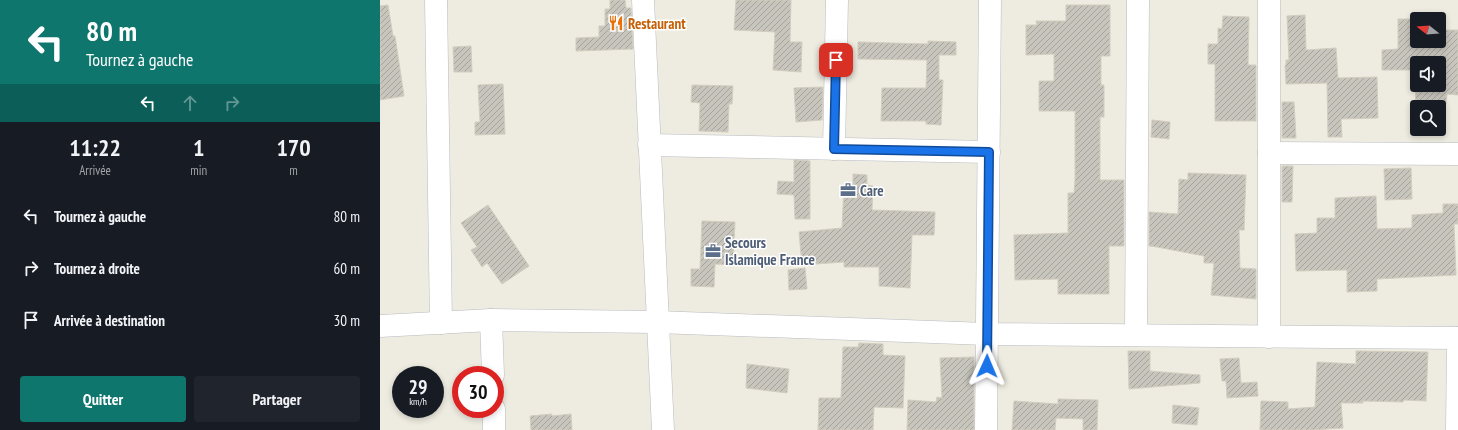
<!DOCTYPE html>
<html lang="fr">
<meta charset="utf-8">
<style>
:root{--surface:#171b24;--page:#20242c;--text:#f1f3f6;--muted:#9ea1a6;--accent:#0f766e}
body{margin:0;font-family:"PT Sans Narrow",sans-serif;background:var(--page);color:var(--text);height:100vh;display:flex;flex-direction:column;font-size:15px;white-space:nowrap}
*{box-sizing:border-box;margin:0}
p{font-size:13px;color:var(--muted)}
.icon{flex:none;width:22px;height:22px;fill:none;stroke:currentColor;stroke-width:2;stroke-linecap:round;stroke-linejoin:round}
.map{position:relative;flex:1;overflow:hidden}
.side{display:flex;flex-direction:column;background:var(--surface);width:380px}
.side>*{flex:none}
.top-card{background:#0f766e;color:#fff;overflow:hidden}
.needle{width:26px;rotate:287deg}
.buttons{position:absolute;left:1030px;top:12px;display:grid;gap:8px}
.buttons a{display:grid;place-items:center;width:36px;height:36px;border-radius:4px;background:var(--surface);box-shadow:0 2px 6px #0003;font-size:20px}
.speed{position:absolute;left:12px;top:366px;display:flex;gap:8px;font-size:20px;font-weight:700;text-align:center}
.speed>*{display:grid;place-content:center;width:52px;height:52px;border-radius:50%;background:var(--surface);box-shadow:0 2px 6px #0003;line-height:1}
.speed small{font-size:10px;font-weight:400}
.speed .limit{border:6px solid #d22;background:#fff;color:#111}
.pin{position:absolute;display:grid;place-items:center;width:34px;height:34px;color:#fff;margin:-17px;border-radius:8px;box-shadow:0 2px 6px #0006}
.me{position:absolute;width:44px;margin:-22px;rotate:1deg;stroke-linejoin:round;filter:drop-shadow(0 0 3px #0008)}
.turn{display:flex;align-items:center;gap:14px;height:84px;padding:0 20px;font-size:18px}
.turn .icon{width:52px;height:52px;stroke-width:2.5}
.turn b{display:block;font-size:28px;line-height:34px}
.lanes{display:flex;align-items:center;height:38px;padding:0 20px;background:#0003;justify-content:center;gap:20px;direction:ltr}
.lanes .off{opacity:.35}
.eta{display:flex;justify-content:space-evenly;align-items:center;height:68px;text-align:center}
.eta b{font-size:24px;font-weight:700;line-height:28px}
.primary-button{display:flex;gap:8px;margin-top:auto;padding:8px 20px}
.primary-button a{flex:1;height:46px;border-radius:4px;background:var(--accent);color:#fff;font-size:16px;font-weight:700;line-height:46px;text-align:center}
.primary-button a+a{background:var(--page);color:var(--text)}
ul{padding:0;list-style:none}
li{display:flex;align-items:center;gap:12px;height:52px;padding:0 20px}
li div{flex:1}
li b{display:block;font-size:15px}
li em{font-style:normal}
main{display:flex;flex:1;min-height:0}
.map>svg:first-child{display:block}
.building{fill:url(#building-hatch);stroke:#d2cdbe;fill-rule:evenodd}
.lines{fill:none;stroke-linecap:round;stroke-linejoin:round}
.minor-casing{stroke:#b8bbc1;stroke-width:23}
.minor{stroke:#fff;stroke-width:22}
.route-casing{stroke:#114b97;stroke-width:10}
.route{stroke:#1a73e8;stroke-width:7}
.labels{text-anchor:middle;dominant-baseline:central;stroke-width:3;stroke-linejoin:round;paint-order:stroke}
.food-label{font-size:15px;font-weight:bold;fill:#c56008;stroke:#fff;text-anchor:start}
.service-label{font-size:15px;font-weight:bold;fill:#4e5e75;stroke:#fff;text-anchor:start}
</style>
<main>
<section class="side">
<div class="top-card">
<div class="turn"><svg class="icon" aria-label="left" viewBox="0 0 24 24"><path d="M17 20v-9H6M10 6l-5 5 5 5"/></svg><div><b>80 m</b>Tournez à gauche</div></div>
<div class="lanes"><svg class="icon" aria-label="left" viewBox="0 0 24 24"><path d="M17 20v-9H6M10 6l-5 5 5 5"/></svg><svg class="icon off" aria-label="ahead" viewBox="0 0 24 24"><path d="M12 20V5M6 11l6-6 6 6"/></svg><svg class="icon off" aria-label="right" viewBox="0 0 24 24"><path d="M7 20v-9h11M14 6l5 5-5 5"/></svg></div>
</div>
<div class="eta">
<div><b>11:22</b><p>Arrivée</p></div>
<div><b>1</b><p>min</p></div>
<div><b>170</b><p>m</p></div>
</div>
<ul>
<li><svg class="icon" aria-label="left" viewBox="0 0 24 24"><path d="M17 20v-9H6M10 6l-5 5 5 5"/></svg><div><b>Tournez à gauche</b></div><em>80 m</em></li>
<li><svg class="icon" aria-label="right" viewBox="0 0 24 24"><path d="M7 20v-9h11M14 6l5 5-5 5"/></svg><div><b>Tournez à droite</b></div><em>60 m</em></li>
<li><svg class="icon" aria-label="arrive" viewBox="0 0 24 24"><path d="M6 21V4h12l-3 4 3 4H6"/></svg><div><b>Arrivée à destination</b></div><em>30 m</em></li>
</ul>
<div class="primary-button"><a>Quitter</a><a>Partager</a></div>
</section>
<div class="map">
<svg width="1078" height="430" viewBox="0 0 1078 430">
<defs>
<pattern id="building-hatch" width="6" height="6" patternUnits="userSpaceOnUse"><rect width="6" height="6" fill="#c8c5bd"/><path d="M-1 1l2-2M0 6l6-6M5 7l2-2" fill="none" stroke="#a5a39d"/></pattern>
</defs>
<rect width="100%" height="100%" fill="#eeebe0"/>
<!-- building -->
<g class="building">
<polygon points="230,0 245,0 246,8 251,8 253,49 196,51 196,38 219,37 219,26 225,26 225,9 230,9"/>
<polygon points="356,0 411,0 410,42 422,42 421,72 393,70 395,32 354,30"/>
<polygon points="8,5 13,36 15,36 24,96 0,100 0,6"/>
<polygon points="686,5 730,5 730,56 721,56 721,85 724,85 724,117 720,117 720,180 744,180 744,246 729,246 729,294 678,294 678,279 635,280 634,235 688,233 688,193 694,193 695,179 695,111 659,111 659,81 674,81 674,54 646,55 646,25 657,25 656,21 686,21"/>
<polygon points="925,15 926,50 956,48 958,78 997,77 998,118 961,119 962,137 948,137 947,83 906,84 905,65 906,65 906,60 909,60 907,16"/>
<polygon points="843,16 869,17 868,65 876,65 876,121 835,121 835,64 828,64 828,44 838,44 838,28 842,29"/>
<path d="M1018 19H1057H1037V41H1059V30H1078V95L1067 94 1066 104 1051 103V107H1037V129L1050 130 1035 129 1036 70H1002V50L1018 49ZM1037 63H1059V85H1037Z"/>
<polygon points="548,41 576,42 576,55 559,55 559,80 563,80 561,125 546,124 546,121 501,121 502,88 546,88 547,60 478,59 478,42 548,44"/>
<polygon points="91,46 92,72 74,72 73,47"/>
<polygon points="123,84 125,134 95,135 95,122 100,122 98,85"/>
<polygon points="312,85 353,86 352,104 349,104 348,132 319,131 320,103 311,102"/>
<polygon points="443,87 442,120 416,122 414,88"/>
<polygon points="902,102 914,102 916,138 902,138"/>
<polygon points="772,120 790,122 789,139 771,137"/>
<polygon points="414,160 430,161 430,219 415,219 414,195 397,194 398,181 414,182"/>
<polygon points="902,166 913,166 912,202 902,202"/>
<polygon points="1031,168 1032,199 1005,200 1004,169"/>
<polygon points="808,173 866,175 864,230 859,230 860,268 876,269 876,299 831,295 834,263 824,263 824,256 777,247 769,246 769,212 798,214 799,179 808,180"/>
<polygon points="473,174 487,175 487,185 493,186 492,210 555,212 554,235 532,235 530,288 499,286 499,267 464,267 464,262 422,265 419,232 462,228 464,185 473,185"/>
<polygon points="996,196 997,229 1032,228 1032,215 1063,213 1063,204 1078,204 1078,224 1074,224 1076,275 997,279 997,291 967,292 967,270 916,271 915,234 937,233 937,218 955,218 955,198"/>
<polygon points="108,205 149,266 122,284 107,263 102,267 91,250 97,247 81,223"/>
<polygon points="322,221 355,222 353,265 335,264 334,287 311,286 311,269 320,269"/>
<polygon points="425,268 427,289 409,290 408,270"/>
<polygon points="479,343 503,344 503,355 525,356 523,408 494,407 493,430 438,430 439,398 461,398 463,347 478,347"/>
<polygon points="748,351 770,351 770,371 820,375 820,383 749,389"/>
<polygon points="976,351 1048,352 1046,401 1024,400 1023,402 983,401 983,403 961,403 963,428 931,430 880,430 881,401 908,402 908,409 935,407 937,362 976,364"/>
<polygon points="594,357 594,430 527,430 528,400 556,402 557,397 562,398 560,358"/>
<polygon points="859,358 861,383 877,382 878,396 847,398 846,381 842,381 840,359"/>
<polygon points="367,364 409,369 407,393 366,388"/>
<polygon points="678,399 718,400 717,430 703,430 703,419 676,418 675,430 632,430 634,401 678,404"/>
<polygon points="793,405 819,408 817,425 792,423"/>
<polygon points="172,414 172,416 191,414 192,430 151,430 150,416"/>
</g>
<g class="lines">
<defs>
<g id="minor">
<polyline points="56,0 61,323"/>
<polyline points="263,0 283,430"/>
<polyline points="269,145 609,152"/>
<polyline points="454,149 457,0"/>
<polyline points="889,153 1078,154"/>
<polyline points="111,320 113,375"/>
<polyline points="0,326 111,320 277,322 607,334 1078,338"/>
<polyline points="756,335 758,0"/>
<polyline points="889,337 889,0"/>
<polyline points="114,409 114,430"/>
<polyline points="606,430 610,0"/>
<polyline points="1077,430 1078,338"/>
</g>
</defs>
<!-- minor casing -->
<use href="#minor" class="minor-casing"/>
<!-- minor -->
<use href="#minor" class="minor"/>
</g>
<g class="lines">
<defs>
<polyline id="route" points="456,60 454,149 609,152 607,366"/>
</defs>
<!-- route casing -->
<use href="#route" class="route-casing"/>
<!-- route -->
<use href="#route" class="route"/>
</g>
<!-- icons -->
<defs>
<symbol id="restaurant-bare" viewBox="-9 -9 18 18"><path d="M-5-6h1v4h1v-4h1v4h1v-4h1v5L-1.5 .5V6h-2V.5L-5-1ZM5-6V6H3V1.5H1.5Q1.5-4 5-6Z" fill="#e8710a" stroke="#fff" stroke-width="2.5" paint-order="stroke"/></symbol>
<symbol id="office-bare" viewBox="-9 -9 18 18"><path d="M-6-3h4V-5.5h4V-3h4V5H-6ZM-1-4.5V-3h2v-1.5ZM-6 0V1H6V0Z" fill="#5c6f8a" stroke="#fff" stroke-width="2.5" paint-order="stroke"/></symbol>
</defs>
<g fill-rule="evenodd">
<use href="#restaurant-bare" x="225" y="12" width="22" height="22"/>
<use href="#office-bare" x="457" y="179" width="22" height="22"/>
<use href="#office-bare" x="322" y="240" width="22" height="22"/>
</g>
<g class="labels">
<!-- food labels -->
<g class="food-label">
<text x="248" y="23">Restaurant</text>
</g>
<!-- service labels -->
<g class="service-label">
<text x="480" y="190">Care</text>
<text x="345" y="242">Secours<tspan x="345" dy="17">Islamique France</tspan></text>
</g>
</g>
</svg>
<div class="buttons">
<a><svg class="needle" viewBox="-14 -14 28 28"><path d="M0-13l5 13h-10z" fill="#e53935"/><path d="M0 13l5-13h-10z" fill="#9ea1a6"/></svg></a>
<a><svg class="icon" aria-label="sound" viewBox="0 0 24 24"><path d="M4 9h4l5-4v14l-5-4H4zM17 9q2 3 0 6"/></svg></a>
<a><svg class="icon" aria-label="search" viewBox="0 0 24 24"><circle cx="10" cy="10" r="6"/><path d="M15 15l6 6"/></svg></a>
</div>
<div class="speed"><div>29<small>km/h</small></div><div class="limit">30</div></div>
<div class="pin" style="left:456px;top:60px;background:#d93025"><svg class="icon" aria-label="arrive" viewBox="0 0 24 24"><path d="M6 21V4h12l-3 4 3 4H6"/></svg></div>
<svg class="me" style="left:607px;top:366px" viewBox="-20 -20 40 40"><path d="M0-17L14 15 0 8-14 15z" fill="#1a73e8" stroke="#fff" stroke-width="4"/></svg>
</div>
</main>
